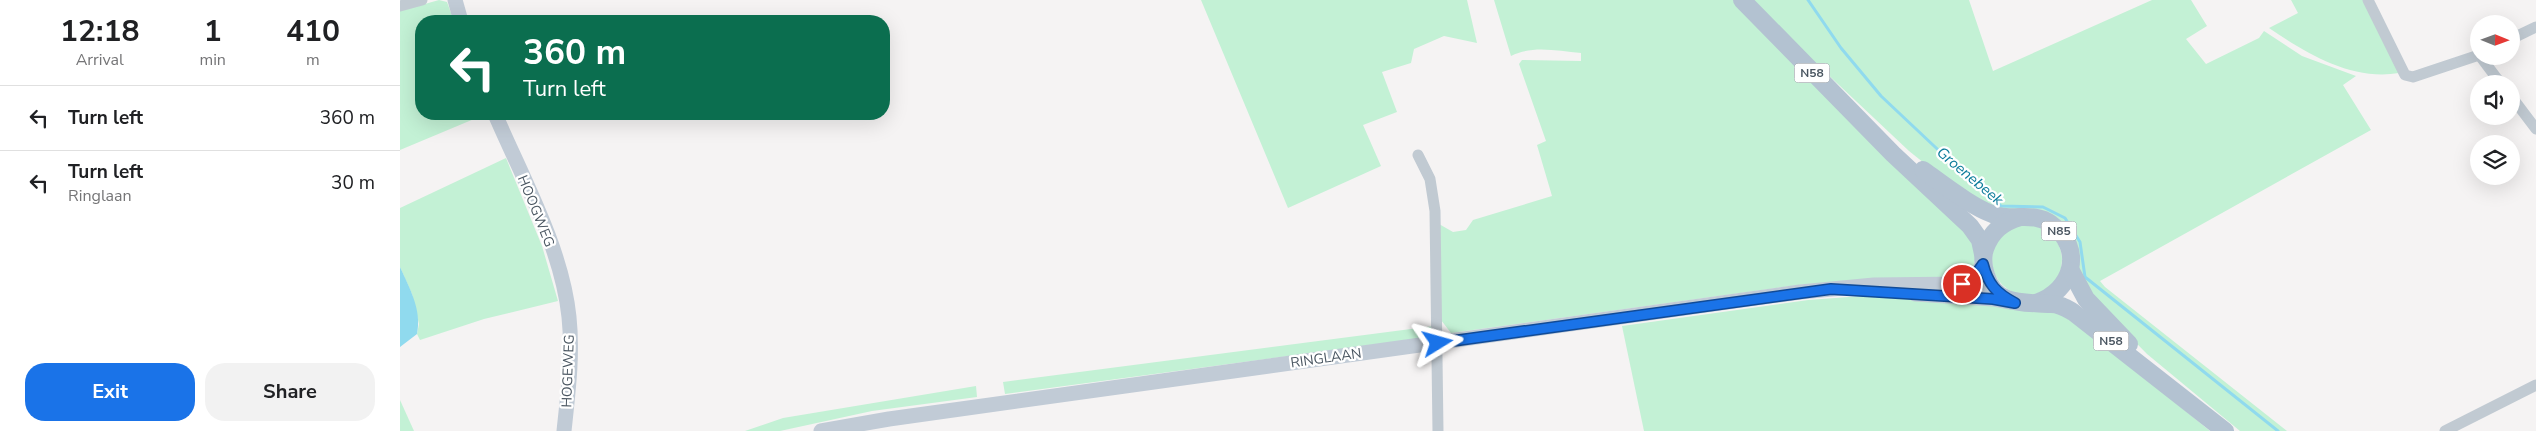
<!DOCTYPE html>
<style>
:root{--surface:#fff;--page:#f2f2f2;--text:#202124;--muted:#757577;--line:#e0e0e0;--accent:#1a73e8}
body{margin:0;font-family:"Nunito Sans",sans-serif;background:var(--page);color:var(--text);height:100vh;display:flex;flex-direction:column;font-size:19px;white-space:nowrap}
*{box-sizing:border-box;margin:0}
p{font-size:16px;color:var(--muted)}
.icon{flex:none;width:28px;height:28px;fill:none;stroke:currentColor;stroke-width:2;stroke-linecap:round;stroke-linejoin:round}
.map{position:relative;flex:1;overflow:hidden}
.drawer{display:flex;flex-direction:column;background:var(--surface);width:400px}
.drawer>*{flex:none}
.top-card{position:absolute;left:15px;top:15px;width:475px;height:105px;border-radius:20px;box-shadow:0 5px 20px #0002;background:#0b6e4f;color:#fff;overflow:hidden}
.needle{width:32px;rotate:91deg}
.buttons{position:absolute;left:2070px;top:15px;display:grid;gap:10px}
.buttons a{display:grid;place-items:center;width:50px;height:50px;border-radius:50%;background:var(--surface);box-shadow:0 5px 20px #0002;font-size:25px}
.pin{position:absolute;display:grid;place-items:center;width:42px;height:42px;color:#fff;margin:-21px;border:2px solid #fff;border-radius:50%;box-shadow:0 1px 5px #0007}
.me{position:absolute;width:55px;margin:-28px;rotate:82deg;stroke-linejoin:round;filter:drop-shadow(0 0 4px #0008)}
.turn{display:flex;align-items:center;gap:18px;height:105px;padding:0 25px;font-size:22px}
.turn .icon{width:65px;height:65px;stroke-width:2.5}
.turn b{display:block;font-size:35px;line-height:42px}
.eta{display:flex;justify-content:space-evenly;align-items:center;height:85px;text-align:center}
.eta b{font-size:30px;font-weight:700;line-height:35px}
.button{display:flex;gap:10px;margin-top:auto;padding:10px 25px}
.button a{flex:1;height:58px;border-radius:20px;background:var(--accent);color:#fff;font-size:20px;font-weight:700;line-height:58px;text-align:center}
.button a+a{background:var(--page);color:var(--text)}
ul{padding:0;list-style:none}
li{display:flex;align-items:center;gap:15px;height:65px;padding:0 25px;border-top:1px solid var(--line)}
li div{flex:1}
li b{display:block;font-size:19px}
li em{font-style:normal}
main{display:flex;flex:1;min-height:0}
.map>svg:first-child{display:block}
.green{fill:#c3f1d5}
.water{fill:#90daee}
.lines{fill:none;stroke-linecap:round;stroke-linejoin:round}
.stream{stroke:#90daee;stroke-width:3}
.street{stroke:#c1cad2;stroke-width:11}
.secondary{stroke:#c1cbd6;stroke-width:15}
.primary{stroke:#b3c2d1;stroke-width:18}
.route-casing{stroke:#114b97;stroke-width:12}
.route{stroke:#1a73e8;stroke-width:9}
.labels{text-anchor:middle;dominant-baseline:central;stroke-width:4.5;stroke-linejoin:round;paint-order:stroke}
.shield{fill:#fff;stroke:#808990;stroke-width:1}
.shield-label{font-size:12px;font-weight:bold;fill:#4a5661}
.street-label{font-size:14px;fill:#4a5661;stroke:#fff}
.water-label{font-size:15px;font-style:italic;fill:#0c7c9b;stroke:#fff}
</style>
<main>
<section class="drawer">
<div class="eta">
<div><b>12:18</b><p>Arrival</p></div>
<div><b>1</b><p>min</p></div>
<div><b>410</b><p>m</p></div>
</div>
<ul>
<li><svg class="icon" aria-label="left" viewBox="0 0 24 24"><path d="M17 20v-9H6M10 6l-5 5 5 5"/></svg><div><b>Turn left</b></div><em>360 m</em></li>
<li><svg class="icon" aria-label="left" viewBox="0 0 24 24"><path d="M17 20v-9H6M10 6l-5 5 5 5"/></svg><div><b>Turn left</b><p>Ringlaan</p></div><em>30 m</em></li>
</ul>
<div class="button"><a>Exit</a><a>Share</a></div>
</section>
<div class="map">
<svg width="2136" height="431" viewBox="0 0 2136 431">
<rect width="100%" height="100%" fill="#f5f3f3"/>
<!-- green -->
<g class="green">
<polygon points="39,0 47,2 54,21 21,21 21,114 86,114 0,150 0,11"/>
<polygon points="801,0 1067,0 1077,43 1044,36 1014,49 1011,63 982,72 997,112 963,125 981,166 888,208"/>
<path d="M1094 0H1333L1472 142 1575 241C1577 256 1576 264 1567 277L1406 284 1051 333 1041 320 1039 224 1053 232 1066 230 1073 220 1152 196 1137 145 1146 141 1119 64 1122 60 1181 61V53C1157 51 1133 45 1111 56Z"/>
<polygon points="1354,0 1569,0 1593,71 1752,0 1791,0 1807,26 1786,39 1806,64 1859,38 1864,31 1902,56 1956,76 1943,85 1971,130 1700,281 1705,287 1887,431 1840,431 1747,354 1686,292 1680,283 1672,238 1593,208 1534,171 1509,151 1388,37"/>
<path d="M1891 0H1965L1999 73C1951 81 1906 53 1869 28L1898 13Z"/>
<polygon points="106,158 142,246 158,301 84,319 20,340 17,334 19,324 12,294 0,267 0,208"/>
<circle cx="1627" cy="260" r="35"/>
<polygon points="1462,296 1597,303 1667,314 1810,431 1244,431 1222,326 1408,300"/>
<polygon points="1034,326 1030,337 605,394 603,382"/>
<polygon points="576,386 577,397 472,411 380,431 345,431 383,418"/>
<polygon points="0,400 14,431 0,431"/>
</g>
<!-- water -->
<path class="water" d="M0 267C10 289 22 310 17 334L0 347Z"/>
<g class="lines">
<!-- stream -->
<polyline class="stream" points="1408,0 1441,48 1481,96 1568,178 1601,206 1643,207 1665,218 1680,242 1685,277 1878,431"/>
<!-- street -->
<g class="street">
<polyline points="1968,0 2005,75 2013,77 2079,55"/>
<polyline points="0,6 22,0"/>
<polyline points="2111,39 2136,27"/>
<polyline points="2080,56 2101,84"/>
<polyline points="2111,96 2136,129"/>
<polyline points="1018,155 1030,179 1035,211 1038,431"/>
<polyline points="2045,431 2136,385"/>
</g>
<!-- secondary -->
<g class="secondary">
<polyline points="55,0 61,21"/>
<path d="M95 114C122 177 162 248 169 317 173 355 168 393 164 431"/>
<polyline points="1515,294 1593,299 1609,302"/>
<polyline points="421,431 489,419 1400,292 1474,285 1562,284 1574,277 1583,264"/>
</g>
<!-- primary -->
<g class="primary">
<polyline points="1342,0 1493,154 1570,226 1580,240 1583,254"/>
<path d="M1523 170C1541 183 1578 212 1599 216 1616 220 1635 212 1651 224 1685 248 1673 291 1636 303"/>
<path d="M1620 217C1603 222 1591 231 1585 249 1582 258 1583 266 1586 275 1595 307 1626 302 1651 304 1660 304 1666 308 1673 312L1825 431"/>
<polyline points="1671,271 1686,299 1729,344"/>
</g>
</g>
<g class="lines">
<defs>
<path id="route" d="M1038 343 1431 289 1593 299 1615 303C1596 293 1588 284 1583 264L1574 277 1562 284"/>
</defs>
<!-- route casing -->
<use href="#route" class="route-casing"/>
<!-- route -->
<use href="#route" class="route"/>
</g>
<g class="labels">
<!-- shield labels -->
<g class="shield">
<rect x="1394.5" y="63.5" width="35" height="19" rx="4"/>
<rect x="1641.5" y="221.5" width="35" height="19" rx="4"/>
<rect x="1693.5" y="331.5" width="35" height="19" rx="4"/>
</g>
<g class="shield-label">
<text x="1412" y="73">N58</text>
<text x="1659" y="231">N85</text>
<text x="1711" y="341">N58</text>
</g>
<!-- street labels -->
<g class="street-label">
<text transform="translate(136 211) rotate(68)">HOOGWEG</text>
<text transform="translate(926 358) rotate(-8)">RINGLAAN</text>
<text transform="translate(168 371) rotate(-88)">HOGEWEG</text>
</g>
<!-- water labels -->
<g class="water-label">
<text transform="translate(1570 176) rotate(40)">Groenebeek</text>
</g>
</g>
</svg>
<div class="buttons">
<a><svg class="needle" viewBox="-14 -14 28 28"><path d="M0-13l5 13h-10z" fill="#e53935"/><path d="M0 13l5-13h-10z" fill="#757577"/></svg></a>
<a><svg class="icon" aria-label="sound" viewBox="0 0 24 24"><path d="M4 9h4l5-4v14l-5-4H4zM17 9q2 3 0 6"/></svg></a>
<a><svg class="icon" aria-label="layers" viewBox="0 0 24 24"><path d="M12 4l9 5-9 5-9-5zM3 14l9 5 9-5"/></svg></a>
</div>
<div class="pin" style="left:1562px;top:284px;background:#d93025"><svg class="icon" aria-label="arrive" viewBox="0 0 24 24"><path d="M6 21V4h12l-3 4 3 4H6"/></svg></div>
<svg class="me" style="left:1038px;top:343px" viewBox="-20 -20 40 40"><path d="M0-17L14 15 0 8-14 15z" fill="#1a73e8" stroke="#fff" stroke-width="4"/></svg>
<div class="top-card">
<div class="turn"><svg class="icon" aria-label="left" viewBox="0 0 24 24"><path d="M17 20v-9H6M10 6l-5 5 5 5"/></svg><div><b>360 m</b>Turn left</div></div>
</div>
</div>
</main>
